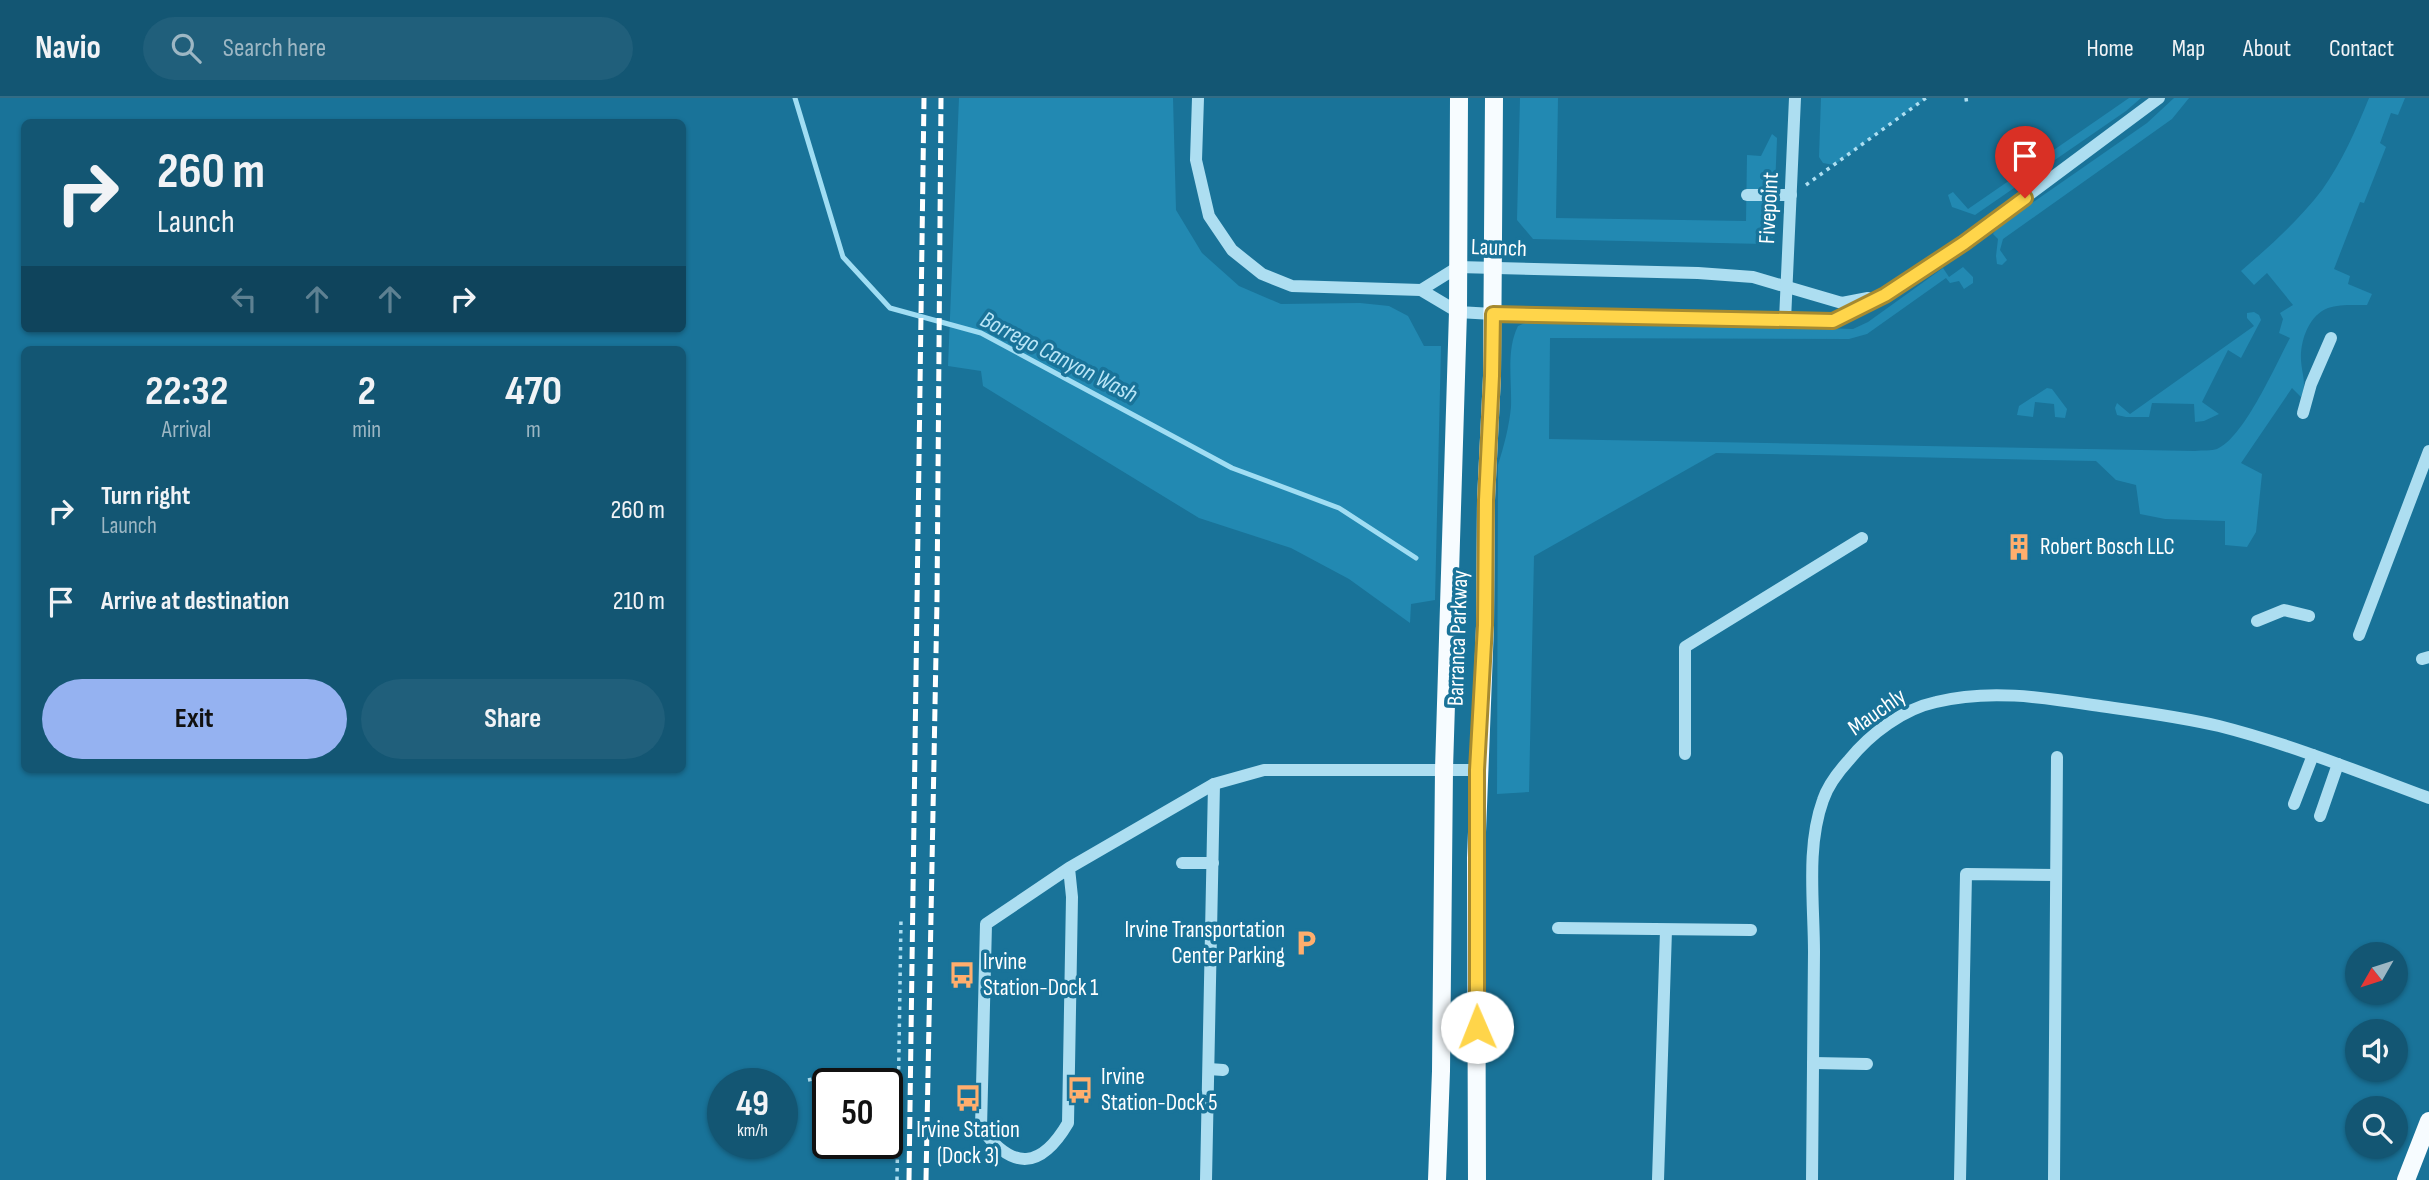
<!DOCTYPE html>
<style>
:root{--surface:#135673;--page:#205f7b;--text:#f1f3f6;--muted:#9db7c4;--line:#326c85;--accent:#95b2f1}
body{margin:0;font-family:"Sofia Sans Condensed",sans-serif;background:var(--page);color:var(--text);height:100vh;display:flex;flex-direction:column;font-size:26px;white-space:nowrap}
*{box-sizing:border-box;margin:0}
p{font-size:23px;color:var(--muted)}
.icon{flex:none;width:38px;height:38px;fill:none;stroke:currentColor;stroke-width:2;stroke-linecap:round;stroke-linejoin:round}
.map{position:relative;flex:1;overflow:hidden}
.drawer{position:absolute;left:21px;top:248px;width:665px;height:427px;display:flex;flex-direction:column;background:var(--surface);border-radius:10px;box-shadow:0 2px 5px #0004}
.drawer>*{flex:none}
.hud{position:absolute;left:21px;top:21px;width:665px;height:214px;border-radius:10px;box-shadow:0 2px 5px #0004;background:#135673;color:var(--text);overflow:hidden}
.needle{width:46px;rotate:231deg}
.tools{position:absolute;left:2345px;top:844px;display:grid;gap:14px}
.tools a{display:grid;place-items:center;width:63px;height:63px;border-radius:50%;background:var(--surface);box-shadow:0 2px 5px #0004;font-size:35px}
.speed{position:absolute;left:707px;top:970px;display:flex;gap:14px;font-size:35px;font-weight:700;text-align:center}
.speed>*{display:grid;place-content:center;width:91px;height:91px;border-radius:50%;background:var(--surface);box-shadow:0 2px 5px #0004;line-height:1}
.speed small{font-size:18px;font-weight:400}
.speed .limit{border:4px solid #111;border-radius:10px;background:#fff;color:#111}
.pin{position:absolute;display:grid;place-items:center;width:60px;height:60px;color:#fff;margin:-72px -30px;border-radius:50% 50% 50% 0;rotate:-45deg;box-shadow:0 0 7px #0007}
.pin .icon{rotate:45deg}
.me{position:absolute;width:77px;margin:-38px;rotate:359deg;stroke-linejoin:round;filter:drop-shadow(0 0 5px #0008)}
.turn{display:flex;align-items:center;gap:24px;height:147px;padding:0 21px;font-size:32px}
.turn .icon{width:91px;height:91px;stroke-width:2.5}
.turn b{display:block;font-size:49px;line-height:60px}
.lanes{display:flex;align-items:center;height:66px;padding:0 21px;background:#0003;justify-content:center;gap:35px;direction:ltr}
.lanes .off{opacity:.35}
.eta{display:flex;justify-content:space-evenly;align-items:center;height:119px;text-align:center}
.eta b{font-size:42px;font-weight:700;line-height:49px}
.cta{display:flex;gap:14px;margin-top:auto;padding:14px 21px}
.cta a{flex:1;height:80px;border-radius:42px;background:var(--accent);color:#111;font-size:28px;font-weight:700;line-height:80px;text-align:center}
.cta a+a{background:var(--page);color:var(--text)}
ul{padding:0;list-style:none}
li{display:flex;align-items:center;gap:21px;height:91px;padding:0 21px}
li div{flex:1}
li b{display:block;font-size:26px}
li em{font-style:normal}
header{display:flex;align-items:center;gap:42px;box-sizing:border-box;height:98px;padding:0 35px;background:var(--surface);border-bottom:2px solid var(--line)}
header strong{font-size:33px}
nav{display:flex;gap:38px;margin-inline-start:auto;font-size:24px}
.search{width:490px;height:63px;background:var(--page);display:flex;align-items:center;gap:18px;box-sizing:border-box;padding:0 24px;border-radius:38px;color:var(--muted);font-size:26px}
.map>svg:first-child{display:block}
.green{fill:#2289b2}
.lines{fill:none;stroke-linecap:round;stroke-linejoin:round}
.stream{stroke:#a0ddf3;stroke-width:5}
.path{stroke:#addef1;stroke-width:3.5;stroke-dasharray:3.5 5;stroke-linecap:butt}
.minor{stroke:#addef1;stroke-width:12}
.major{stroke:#f7fcff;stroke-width:18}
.rail{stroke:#fff;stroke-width:5;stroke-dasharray:12 5;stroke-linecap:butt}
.route-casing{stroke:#a68a30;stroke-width:18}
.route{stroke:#ffd54a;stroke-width:12}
.labels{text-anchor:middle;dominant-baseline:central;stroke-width:7;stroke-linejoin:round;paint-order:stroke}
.street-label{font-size:23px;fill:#fff;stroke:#197399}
.poi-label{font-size:23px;fill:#fff;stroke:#197399;text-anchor:start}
.water-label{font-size:24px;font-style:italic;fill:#bae6f7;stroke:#197399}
</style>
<header>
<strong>Navio</strong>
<div class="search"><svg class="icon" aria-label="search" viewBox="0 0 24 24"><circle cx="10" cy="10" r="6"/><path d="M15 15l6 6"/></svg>Search here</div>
<nav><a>Home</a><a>Map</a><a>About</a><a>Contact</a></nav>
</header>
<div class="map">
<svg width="2429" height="1082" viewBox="0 0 2429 1082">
<rect width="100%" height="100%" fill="#197399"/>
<!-- green -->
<g class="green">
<polygon points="959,0 1173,0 1176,112 1202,155 1239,188 1281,206 1360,205 1389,208 1408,218 1424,248 1441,248 1435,502 1411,506 1410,525 1349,481 1291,450 1199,420 983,288 981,273 948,268"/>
<polygon points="1520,0 1558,0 1556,120 1746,123 1747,57 1761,58 1772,36 1777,40 1773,140 1765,146 1533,141 1517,122"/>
<polygon points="1821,0 1926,0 1834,67 1823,65 1819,59"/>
<polygon points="2129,0 2141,0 2126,13 1975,117 1952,109 1948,97 1953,94 1968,111"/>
<polygon points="2174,0 2189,0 2172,21 2003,141 2000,152 2007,162 2002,167 1997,166 1996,158 1998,141 1993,136 1999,128 2147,25"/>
<path d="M2369 0H2405L2398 17 2391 15 2380 45 2386 49 2364 105 2360 104 2334 171 2350 178 2348 186 2372 196 2367 207C2355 207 2339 206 2328 210 2309 217 2300 243 2301 262 2302 277 2307 285 2301 299L2292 290 2241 365 2262 376 2256 434 2247 449 2225 447V423L2165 421 2140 416 2136 387 2116 382 2096 363 1716 355 1534 458 1529 694 1497 696 1498 367C1504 348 1509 329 1511 309 1512 281 1506 252 1518 228L1536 220 1853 231 1868 224 1943 170 1949 179 1963 169 1973 179V185L1964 191 1959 183 1950 185 1946 180 1867 236 1849 241 1550 240 1549 341 2195 353C2202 352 2212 353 2217 351 2244 340 2276 266 2290 240L2279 235 2283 221 2280 215 2293 207 2267 175 2254 187 2241 173C2269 149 2299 122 2322 92 2342 64 2356 32 2369 0Z"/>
<polygon points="2254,214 2259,217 2261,222 2241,260 2228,252 2202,304 2219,316 2204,323 2195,324 2194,306 2152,305 2149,319 2126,319 2117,317 2115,310 2117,305 2130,316 2254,228 2247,220 2247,215"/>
<polygon points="2047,290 2052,291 2067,311 2065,320 2055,319 2054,306 2035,304 2033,319 2017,317 2019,308"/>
</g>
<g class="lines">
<!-- stream -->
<polyline class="stream" points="795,0 843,159 890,210 981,235 1232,370 1339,410 1416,460"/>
<!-- path -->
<g class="path">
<polyline points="1966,0 1967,7"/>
<polyline points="1806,87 1926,0"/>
<polyline points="808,982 822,979 899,979"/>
<polyline points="897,1082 901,821"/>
</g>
<!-- minor -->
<g class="minor">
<polyline points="1198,0 1196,62 1209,118 1232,152 1262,176 1292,188 1421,192 1458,214 1493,216 1833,223 1885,196 1964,145 2159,0"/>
<polyline points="1747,97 1791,97"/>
<polyline points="1421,192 1458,169 1698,175 1753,179 1842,205 1868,200"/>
<polyline points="1785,222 1795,0"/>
<polyline points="2303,315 2311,286 2331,240"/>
<polyline points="2257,523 2284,512 2309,518"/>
<polyline points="2359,537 2429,353"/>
<polyline points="2422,561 2429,559"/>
<polyline points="1685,656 1685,549 1862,440"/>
<polyline points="2294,706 2313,657"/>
<polyline points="2320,718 2338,666"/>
<polyline points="1182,765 1213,765"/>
<path d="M1069 770 1072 799 1068 1025C1041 1071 1013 1073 981 1030L986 826 1069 770 1214 686 1264 672H1477"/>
<polyline points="1558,830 1751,832"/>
<polyline points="1813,965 1867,966"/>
<polyline points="1209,971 1223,972"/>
<polyline points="1206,1082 1214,686"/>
<polyline points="1658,1082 1666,832"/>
<path d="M1812 1082C1813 1006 1814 930 1814 854 1814 805 1806 749 1823 702 1828 687 1839 673 1849 662 1870 636 1903 611 1936 604 1988 591 2041 599 2093 607 2135 613 2177 618 2219 628 2290 646 2359 674 2429 700"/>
<polyline points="1960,1082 1966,776 2056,777"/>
<polyline points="2054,1082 2057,659"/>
</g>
<!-- major -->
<g class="major">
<polyline points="1437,1082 1441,973 1444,671 1458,214 1459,0"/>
<polyline points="1477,1082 1476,760 1485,528 1486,402 1492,278 1494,0"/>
<polyline points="2406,1082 2429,1023"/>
</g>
<!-- rail -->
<g class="rail">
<polyline points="909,1082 924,0"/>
<polyline points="926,1082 937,503 941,0"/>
</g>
</g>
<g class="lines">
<defs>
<polyline id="route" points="1477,929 1477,672 1485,527 1486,402 1492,278 1493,216 1833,223 1885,197 1964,145 2025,100"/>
</defs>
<!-- route casing -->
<use href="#route" class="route-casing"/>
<!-- route -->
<use href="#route" class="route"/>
</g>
<!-- icons -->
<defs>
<symbol id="building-bare" viewBox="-9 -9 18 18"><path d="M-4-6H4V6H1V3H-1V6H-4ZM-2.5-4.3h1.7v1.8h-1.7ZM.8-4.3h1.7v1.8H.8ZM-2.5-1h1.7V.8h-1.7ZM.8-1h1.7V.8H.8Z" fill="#ffae6d" stroke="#197399" stroke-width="2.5" paint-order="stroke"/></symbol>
<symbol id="parking-bare" viewBox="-9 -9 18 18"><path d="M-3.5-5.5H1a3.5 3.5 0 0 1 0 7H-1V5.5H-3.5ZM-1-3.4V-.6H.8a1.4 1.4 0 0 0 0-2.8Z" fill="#ffae6d" stroke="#197399" stroke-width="2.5" paint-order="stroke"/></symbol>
<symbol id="bus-bare" viewBox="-9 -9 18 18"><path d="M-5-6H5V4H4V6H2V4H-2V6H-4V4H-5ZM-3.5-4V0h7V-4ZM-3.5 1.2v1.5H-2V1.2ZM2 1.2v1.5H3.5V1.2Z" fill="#ffae6d" stroke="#197399" stroke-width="2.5" paint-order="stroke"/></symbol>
</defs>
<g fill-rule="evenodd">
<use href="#building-bare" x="2000" y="430" width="38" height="38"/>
<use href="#parking-bare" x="1287" y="826" width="38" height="38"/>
<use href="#bus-bare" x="943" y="858" width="38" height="38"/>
<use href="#bus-bare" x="1061" y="973" width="38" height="38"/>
<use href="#bus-bare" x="949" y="981" width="38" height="38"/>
</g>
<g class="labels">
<!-- street labels -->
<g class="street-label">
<text transform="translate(1769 110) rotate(-87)">Fivepoint</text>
<text transform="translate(1499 150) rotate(2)">Launch</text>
<text transform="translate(1458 540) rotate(-88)">Barranca Parkway</text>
<text transform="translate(1877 614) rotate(-35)">Mauchly</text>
</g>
<!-- poi labels -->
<g class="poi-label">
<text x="2040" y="449">Robert Bosch LLC</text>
<text x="1285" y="832" text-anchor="end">Irvine Transportation<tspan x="1285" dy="26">Center Parking</tspan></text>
<text x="983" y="864">Irvine<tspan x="983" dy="26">Station-Dock 1</tspan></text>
<text x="1101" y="979">Irvine<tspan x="1101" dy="26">Station-Dock 5</tspan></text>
<text x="968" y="1032" text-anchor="middle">Irvine Station<tspan x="968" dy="26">(Dock 3)</tspan></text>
</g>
<!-- water labels -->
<g class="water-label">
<text transform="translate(1059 259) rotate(27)">Borrego Canyon Wash</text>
</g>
</g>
</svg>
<div class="tools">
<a><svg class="needle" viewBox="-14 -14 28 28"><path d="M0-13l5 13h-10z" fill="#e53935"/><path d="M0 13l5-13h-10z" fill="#9db7c4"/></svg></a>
<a><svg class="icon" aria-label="sound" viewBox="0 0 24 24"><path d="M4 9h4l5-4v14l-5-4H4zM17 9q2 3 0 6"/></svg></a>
<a><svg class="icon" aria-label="search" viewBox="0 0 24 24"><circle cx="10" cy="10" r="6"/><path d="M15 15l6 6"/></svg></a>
</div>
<div class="speed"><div>49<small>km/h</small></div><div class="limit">50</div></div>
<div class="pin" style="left:2025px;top:100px;background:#d93025"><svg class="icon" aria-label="arrive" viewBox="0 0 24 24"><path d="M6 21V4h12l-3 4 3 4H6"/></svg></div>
<svg class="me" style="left:1477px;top:929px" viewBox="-20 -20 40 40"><circle r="19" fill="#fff"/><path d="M0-13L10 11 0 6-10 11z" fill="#ffd54a"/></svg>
<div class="hud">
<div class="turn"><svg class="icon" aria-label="right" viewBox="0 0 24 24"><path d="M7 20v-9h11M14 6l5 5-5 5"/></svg><div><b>260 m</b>Launch</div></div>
<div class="lanes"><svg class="icon off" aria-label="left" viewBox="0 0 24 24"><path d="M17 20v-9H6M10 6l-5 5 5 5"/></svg><svg class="icon off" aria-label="ahead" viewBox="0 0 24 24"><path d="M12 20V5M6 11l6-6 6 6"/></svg><svg class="icon off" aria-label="ahead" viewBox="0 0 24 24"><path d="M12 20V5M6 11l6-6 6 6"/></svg><svg class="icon" aria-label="right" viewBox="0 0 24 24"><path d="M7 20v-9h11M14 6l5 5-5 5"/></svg></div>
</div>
<section class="drawer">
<div class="eta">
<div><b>22:32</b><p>Arrival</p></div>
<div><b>2</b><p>min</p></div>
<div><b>470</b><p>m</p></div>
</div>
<ul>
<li><svg class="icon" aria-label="right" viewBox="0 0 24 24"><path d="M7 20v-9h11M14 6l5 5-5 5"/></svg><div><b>Turn right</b><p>Launch</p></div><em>260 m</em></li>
<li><svg class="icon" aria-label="arrive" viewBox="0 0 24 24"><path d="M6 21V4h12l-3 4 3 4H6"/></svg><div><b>Arrive at destination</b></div><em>210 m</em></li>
</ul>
<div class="cta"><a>Exit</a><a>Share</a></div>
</section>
</div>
